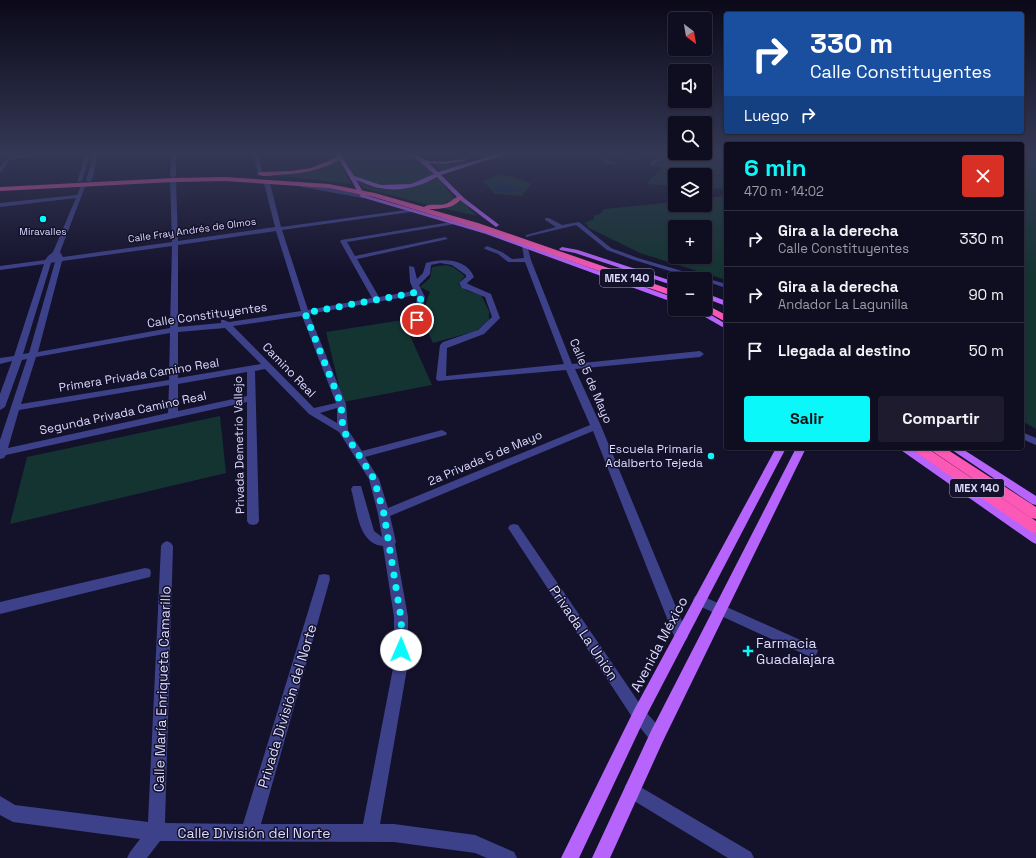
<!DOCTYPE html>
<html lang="es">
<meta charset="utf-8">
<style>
:root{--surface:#0f0d20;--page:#1d1b2d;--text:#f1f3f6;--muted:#9b9ca5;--line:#2f2d3e;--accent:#0bf8fb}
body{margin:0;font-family:"Space Grotesk",sans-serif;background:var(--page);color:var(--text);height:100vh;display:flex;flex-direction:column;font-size:15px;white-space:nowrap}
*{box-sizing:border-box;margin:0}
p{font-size:13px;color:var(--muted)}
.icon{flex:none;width:22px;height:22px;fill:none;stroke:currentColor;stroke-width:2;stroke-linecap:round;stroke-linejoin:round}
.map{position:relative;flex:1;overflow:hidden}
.sheet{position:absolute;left:724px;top:142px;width:300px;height:308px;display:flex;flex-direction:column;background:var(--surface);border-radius:4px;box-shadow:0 1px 3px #0004,0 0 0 1px var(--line)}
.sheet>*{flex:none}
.guide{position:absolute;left:724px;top:12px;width:300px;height:122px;border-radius:4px;box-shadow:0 1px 3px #0004,0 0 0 1px var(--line);background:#1a4fa0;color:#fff;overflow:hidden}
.needle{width:26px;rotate:149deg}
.buttons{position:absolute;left:668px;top:12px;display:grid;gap:8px}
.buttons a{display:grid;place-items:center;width:44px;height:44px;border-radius:4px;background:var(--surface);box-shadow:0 1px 3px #0004,0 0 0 1px var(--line);font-size:20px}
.pin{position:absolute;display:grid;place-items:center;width:34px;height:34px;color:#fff;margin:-17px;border:2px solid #fff;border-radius:50%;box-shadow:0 1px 4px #0007}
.me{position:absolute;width:44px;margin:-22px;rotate:1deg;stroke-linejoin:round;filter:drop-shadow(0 0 3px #0008)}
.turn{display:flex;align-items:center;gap:14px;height:84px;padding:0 20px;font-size:18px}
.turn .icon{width:52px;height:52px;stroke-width:2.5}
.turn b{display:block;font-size:28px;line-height:34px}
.then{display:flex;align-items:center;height:38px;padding:0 20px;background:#0003;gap:8px;font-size:15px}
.round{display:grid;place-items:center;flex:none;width:42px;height:42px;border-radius:4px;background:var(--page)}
.summary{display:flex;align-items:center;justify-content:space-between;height:68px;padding:0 20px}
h1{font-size:24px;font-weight:700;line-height:30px;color:var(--accent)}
.button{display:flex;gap:8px;margin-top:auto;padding:8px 20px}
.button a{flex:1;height:46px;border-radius:4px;background:var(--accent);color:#111;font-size:16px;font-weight:700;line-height:46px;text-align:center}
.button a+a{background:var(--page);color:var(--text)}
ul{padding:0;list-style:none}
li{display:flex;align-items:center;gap:12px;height:56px;padding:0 20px;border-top:1px solid var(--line)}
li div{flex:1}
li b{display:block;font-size:15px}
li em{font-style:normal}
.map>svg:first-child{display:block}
.green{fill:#143431;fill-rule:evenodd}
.water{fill:#0e2a4d}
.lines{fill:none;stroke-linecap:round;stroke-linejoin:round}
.minor{fill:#3d4189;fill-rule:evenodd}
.major{fill:#b764fd;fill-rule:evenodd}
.highway{fill:#fc58b5;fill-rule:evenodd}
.route{stroke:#0bf8fb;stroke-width:7;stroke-dasharray:0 12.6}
.poi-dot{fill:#0bf8fb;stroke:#14112b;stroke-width:1.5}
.labels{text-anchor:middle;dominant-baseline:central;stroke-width:3;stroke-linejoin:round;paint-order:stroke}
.far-street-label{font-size:10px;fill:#dcdbfe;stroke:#14112b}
.far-poi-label{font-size:10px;fill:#dcdbfe;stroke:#14112b}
.shield{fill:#14112b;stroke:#a09ebf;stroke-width:1}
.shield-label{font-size:11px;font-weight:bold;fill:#dcdbfe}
.street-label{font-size:12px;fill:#dcdbfe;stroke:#14112b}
.poi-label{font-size:12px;fill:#dcdbfe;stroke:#14112b;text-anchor:end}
.near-street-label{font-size:14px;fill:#dcdbfe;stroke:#14112b}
.near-poi-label{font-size:14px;fill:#dcdbfe;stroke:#14112b;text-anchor:start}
</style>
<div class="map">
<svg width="1036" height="858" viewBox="0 0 1036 858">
<rect width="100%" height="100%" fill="#14112b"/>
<!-- green -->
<g class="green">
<path d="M340 154H411L421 159 437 175C417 188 369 192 351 173 347 168 344 159 340 154Z"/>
<polygon points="668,154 726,154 726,176 663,168 726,177 726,189 705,188 705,175 675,175 675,186 646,184 662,167 653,166"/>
<polygon points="1022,154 1036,154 1036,429 1022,421"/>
<polygon points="466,160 471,163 441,172 433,163 442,164"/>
<path d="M339 161 351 184 290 177 257 175C284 174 314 175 339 161Z"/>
<polygon points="498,175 510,176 531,183 522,196 495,194 483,181"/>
<path d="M439 178 455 199 440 206H432L363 188 355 179C360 181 364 184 369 186 391 194 418 186 439 178Z"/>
<path d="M726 196V280L640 253 587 227 588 225 584 223 594 219V215L600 214 604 209 675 202V205H705V198ZM675 227H705V257H675Z"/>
<polygon points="462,201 477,216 442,208"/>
<polygon points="446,265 453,267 465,276 458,284 467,291 481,295 489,311 489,320 476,331 433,343 423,321 426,303 430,292 420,287 430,278 432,267"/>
<polygon points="403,320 432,385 343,402 326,332"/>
<polygon points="220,416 226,473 10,524 27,457"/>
</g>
<!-- water -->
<polygon class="water" points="501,183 522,189 514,192 499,192 494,186 494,185"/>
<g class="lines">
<!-- minor -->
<g class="minor">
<polygon points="43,154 56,154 11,159 0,173 0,167 7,157"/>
<polygon points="86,154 90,154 82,181 77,182"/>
<polygon points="94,154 98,154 92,180 89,182 86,180"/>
<polygon points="172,154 176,154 176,176 173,178 170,176"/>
<polygon points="253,154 257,154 263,174 258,173"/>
<polygon points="585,154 590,154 616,163 612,164"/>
<polygon points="618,154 623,154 638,160 634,161"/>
<polygon points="661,154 665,154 654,165 650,165 650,163"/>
<path d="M173 178 176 180 178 241 275 227 264 183 267 181 270 183 281 227 413 209 414 210 411 212 282 230 308 310 372 298 340 241 341 240 457 221V223L455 224 347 242 355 256 445 237 448 239 357 259 379 297 414 291 410 282 409 266 414 267 417 279 423 273 426 263C441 258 467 258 474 277L467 283 468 284 491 294 500 318 484 334 447 348 446 376 564 364 525 262H508L498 254 485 249 484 248 487 246 502 252 512 259 524 258 522 246 527 245 531 260 572 364 700 351 704 354 700 357 575 369 601 426 688 636 686 640 681 642 676 640 674 636 593 431 390 516 396 542 395 544 408 617V663L380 824H394L475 835 514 852 517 858H487L475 853 394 842 160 841 147 858H127L130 852 140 839 13 822 0 815V796L15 805 148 822 161 546 163 543 167 541 171 543 173 546 165 823 243 824 318 579 319 575 324 574 329 575 330 579 261 824H363L394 663V617L383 546C358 544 357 509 351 489L353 486H361L374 531 382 537 378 514 369 479 339 432 309 414 265 369 255 371 259 521 257 524 253 525 249 524 247 521V402L6 455 4 458 0 459V440L27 359 22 360 5 407 0 410V394L12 361 0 364V358L14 356 44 264 0 270V266L45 260 48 256 53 252 76 198 0 207V203L77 195 82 184H86L60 252 63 257 172 242 170 180ZM276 231 301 311 229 322 224 320H221V323L178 327V245ZM172 246 170 328 38 352 62 261ZM55 262 29 353 23 354 51 263ZM440 263 452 265 466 275V277L459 283 462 288 485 297 492 317 478 330 443 342 440 345 436 379 438 381 566 370 590 425 388 508 379 479 365 457 446 435 447 433 442 430 362 451 348 430 346 404 309 314 416 295 417 297 413 320 417 322H420L425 297 419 285 430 274 431 265ZM302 316 336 403 314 408 233 326ZM225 328 261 364 178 378V332ZM170 333 169 380 21 404 36 357ZM247 372V396L178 411V384ZM169 385 168 413 8 448 19 410ZM337 408V423L320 413Z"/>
<polygon points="304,184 363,194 366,196 363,198 302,187 301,186"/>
<polygon points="545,218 549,218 562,225 579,222 611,248 638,258 726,284 726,288 705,281 705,279 696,279 634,260 607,250 576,225 526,237 526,235 556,227 545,220"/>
<polygon points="1022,432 1036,438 1036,445 1022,439"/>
<polygon points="514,524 518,525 644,710 663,731 665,736 663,741 657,744 651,741 634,720 510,531 508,528 510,525"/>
<polygon points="145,568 150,569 151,573 150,577 0,614 0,602"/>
<polygon points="700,595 816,647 818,651 816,655 811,657 806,655 695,604 693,600 695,596"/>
<polygon points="632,782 751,852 754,858 728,858 626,796 624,790 626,784"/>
</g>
<!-- major -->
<g class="major">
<path d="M336 154H340L354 176 381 185 411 184 434 174 411 154C417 154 420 158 426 160 438 164 453 160 465 159L467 160 445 164 429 163 438 172 497 154H503V155L441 175 464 198 498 224 499 225 496 227 460 200 437 177C420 187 399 192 379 188 371 187 364 182 356 180L365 195 490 232 675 298V303L486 234 361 197Z"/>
<polygon points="562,247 578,250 675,282 675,286 575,253 560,250 559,249"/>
<polygon points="705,293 726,301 726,306 705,298"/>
<polygon points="691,309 701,309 726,324 726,329"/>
<polygon points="776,448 786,448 644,720 579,858 561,858 634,710"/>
<polygon points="796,448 806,448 663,741 610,858 592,858 651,731"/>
<polygon points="898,448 910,448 1036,533 1036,544 1032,542"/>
<polygon points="949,448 961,448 1036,496 1036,505 1032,504"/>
</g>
<!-- highway -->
<g class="highway">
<path d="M340 156 342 157V159C321 171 299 174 275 175 269 176 262 177 257 174L260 172 291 171 311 168Z"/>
<path d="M225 177 329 184 375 193 424 207C428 203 439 206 445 204 452 202 456 195 462 196L463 197C455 208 443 209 429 209L478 223 675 291V297L472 227 374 197 329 188 225 181 173 182 0 191V187L173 178Z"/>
<polygon points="705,304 726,315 726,322 702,309 705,309"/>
<polygon points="912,448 927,448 1036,521 1036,533 1031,532 914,451"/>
<polygon points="930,448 945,448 1036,507 1036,519 1031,518 932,451"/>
</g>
</g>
<!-- sky -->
<linearGradient id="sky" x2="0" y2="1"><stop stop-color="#0b0918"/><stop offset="0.56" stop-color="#343855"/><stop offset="1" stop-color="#343855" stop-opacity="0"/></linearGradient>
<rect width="1036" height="274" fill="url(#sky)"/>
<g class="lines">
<!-- route -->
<polyline class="route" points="401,650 402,638 401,618 384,514 374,479 343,430 341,404 305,313 418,292 421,297 417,320"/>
</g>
<!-- markers -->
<g class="poi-dot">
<circle cx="43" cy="219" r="4"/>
<circle cx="711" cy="456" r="4"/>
<path d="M746 645h4v4h4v4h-4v4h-4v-4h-4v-4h4z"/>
</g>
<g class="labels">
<!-- far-street labels -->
<g class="far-street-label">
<text transform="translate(192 230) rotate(-8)">Calle Fray Andrés de Olmos</text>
</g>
<!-- far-poi labels -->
<g class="far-poi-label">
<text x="43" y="231">Miravalles</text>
</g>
<!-- shield labels -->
<g class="shield">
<rect x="600" y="269" width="54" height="18" rx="3"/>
<rect x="950" y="479" width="54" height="18" rx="3"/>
</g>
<g class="shield-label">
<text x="627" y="278">MEX 140</text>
<text x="977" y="488">MEX 140</text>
</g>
<!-- street labels -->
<g class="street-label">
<text transform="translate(207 315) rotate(-8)">Calle Constituyentes</text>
<text transform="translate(289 370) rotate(46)">Camino Real</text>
<text transform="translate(139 375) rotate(-9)">Primera Privada Camino Real</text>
<text transform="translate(591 381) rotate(67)">Calle 5 de Mayo</text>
<text transform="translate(123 413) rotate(-12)">Segunda Privada Camino Real</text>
<text transform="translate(239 445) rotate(-91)">Privada Demetrio Vallejo</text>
<text transform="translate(485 458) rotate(-23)">2a Privada 5 de Mayo</text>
</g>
<!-- poi labels -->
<g class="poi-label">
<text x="703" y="449">Escuela Primaria<tspan x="703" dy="14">Adalberto Tejeda</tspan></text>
</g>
<!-- near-street labels -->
<g class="near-street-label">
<text transform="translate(584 633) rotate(56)">Privada La Unión</text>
<text transform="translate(659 644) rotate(-62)">Avenida México</text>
<text transform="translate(162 689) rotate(-88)">Calle María Enriqueta Camarillo</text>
<text transform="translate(287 706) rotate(-73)">Privada División del Norte</text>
<text x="254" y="833">Calle División del Norte</text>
</g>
<!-- near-poi labels -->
<g class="near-poi-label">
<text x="756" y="643">Farmacia<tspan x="756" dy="16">Guadalajara</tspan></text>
</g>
</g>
</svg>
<div class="buttons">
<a><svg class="needle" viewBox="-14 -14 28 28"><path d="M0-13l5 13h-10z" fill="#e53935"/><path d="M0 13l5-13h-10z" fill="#9b9ca5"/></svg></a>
<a><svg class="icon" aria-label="sound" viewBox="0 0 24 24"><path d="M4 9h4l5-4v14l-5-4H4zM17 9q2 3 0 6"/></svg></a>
<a><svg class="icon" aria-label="search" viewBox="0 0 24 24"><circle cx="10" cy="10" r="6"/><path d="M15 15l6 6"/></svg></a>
<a><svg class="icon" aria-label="layers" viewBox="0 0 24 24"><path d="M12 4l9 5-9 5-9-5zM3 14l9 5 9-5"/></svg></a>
<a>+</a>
<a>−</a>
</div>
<div class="pin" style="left:417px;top:320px;background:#d93025"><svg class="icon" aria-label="arrive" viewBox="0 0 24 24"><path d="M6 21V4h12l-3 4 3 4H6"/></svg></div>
<svg class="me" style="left:401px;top:650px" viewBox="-20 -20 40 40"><circle r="19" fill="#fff"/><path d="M0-13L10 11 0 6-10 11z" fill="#0bf8fb"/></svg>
<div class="guide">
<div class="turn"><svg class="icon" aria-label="right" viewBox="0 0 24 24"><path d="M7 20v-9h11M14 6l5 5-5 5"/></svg><div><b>330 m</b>Calle Constituyentes</div></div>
<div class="then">Luego<svg class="icon" aria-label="right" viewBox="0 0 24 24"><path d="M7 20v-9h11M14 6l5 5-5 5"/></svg></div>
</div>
<section class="sheet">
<div class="summary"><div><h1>6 min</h1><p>470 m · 14:02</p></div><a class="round" style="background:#d93025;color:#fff"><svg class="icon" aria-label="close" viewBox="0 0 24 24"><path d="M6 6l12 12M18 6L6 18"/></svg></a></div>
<ul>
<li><svg class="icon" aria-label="right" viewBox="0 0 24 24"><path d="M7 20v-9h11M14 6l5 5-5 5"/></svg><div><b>Gira a la derecha</b><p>Calle Constituyentes</p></div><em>330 m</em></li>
<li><svg class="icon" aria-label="right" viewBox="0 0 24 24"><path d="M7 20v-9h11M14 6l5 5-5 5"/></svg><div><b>Gira a la derecha</b><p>Andador La Lagunilla</p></div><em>90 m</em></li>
<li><svg class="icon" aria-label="arrive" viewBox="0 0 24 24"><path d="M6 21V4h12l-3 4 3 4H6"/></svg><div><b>Llegada al destino</b></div><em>50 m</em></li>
</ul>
<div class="button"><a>Salir</a><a>Compartir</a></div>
</section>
</div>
